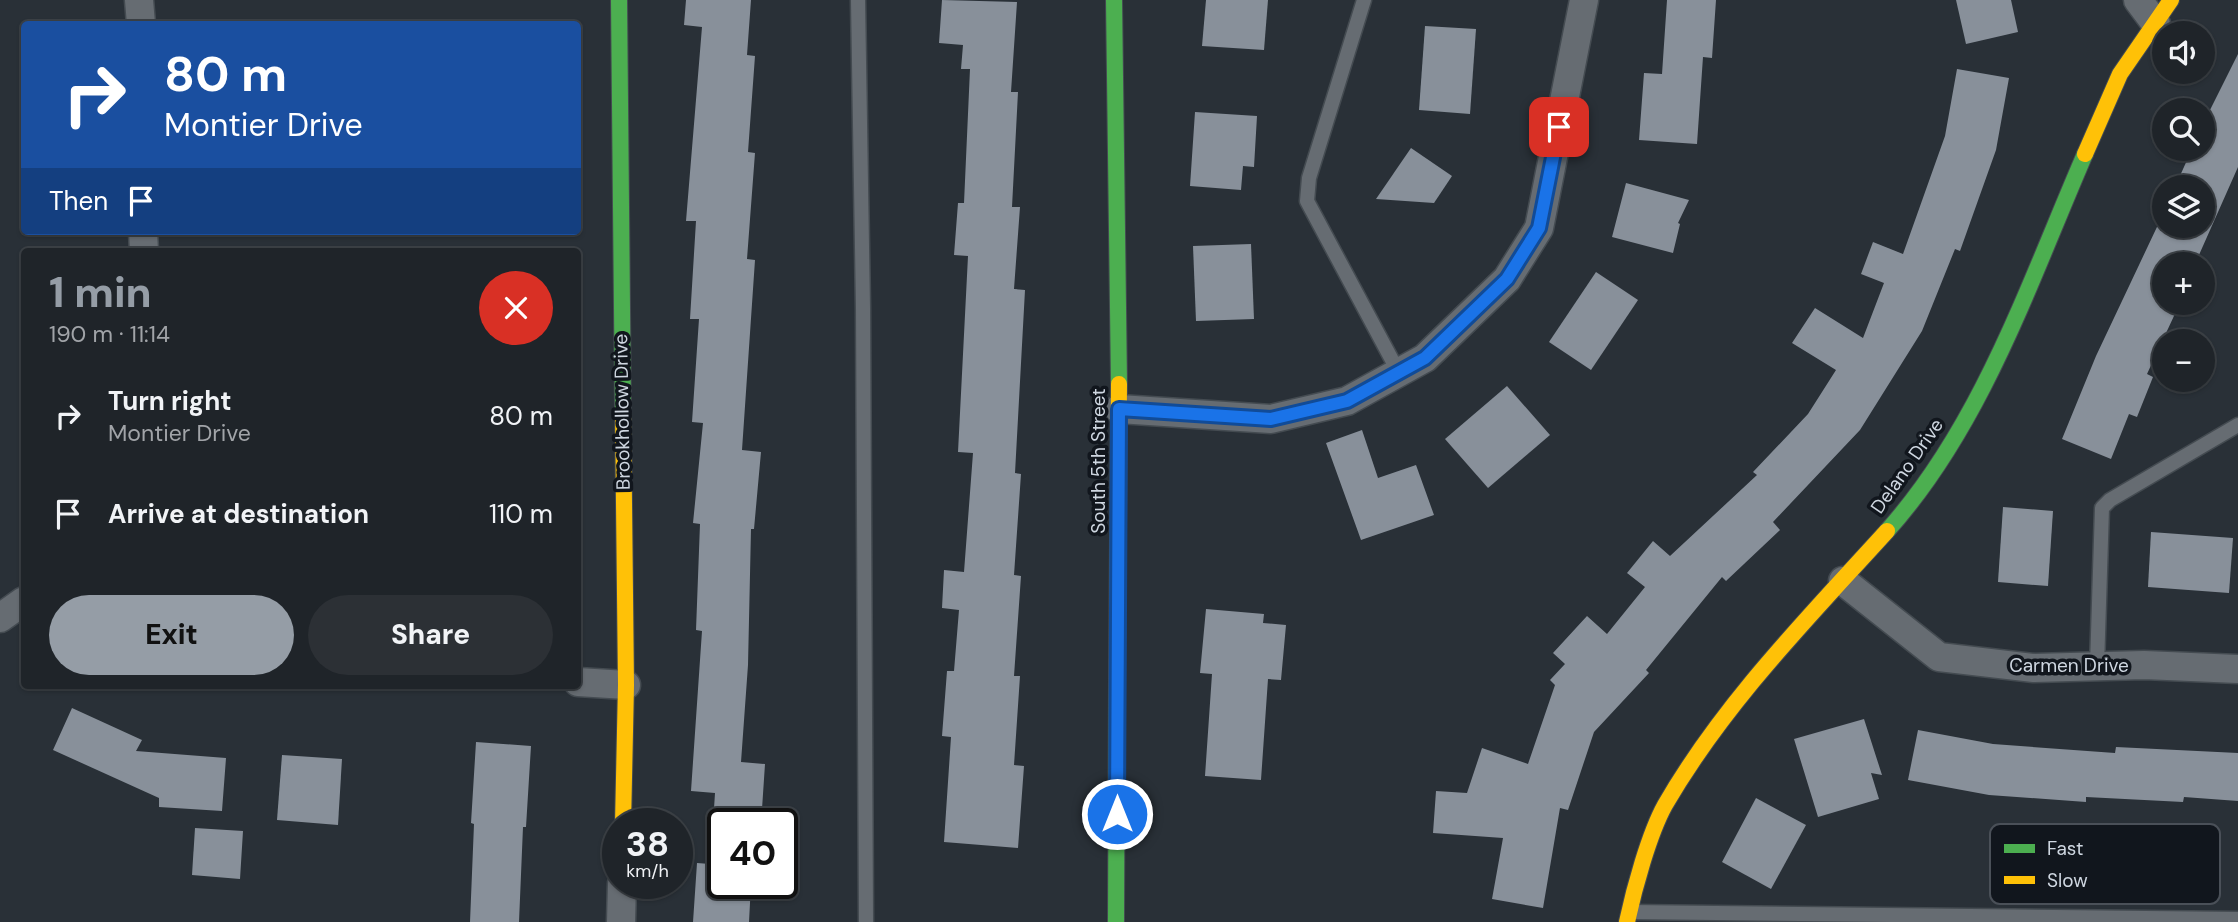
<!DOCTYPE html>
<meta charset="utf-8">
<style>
:root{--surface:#1f2429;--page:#2c3035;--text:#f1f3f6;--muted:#a1a4a8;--line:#3c4146;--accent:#959da6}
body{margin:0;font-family:"DM Sans",sans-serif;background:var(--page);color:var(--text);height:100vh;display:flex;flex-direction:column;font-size:26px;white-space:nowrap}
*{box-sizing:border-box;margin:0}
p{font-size:23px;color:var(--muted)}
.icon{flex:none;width:38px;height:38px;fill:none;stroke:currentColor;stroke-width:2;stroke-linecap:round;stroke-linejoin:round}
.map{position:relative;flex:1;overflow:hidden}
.side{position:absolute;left:21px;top:248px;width:560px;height:441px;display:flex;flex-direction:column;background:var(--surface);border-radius:7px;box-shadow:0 2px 5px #0004,0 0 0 2px var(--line)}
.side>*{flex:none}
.hud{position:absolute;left:21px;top:21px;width:560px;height:214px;border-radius:7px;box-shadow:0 2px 5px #0004,0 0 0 2px var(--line);background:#1a4fa0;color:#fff;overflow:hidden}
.fabs{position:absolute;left:2152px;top:21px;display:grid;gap:14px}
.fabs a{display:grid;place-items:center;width:63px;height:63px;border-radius:50%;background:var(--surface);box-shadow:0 2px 5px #0004,0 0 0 2px var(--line);font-size:35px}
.speed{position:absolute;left:602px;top:808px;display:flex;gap:14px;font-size:35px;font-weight:700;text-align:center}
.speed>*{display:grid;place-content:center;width:91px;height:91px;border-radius:50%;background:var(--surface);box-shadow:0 2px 5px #0004,0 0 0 2px var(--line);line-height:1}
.speed small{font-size:18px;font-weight:400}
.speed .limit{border:4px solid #111;border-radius:10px;background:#fff;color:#111}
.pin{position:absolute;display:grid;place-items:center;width:60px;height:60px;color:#fff;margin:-30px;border-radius:14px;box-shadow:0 4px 10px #0006}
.me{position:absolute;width:77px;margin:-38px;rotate:0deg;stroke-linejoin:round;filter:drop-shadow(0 0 5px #0008)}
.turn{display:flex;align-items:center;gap:24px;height:147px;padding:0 28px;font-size:32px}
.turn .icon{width:91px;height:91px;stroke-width:2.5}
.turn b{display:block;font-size:49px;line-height:60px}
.then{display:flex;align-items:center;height:66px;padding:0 28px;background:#0003;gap:14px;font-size:26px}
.round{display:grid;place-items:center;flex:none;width:74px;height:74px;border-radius:37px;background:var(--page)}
.head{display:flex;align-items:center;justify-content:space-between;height:119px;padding:0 28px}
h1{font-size:42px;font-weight:800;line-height:52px;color:var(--accent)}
.action{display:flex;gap:14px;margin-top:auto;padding:14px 28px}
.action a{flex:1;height:80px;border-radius:42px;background:var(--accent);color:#111;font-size:28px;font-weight:800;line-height:80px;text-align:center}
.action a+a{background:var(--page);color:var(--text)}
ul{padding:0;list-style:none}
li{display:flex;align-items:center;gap:21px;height:98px;padding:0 28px}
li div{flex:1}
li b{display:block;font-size:26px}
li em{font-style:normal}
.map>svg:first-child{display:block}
.building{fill:#88909a}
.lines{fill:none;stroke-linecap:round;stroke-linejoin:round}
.lane-casing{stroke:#444b51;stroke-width:17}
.street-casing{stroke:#444b51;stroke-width:31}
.fast-casing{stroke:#444b51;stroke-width:18}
.slow-casing{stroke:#444b51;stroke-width:18}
.lane{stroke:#666c72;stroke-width:14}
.street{stroke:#666c72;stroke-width:28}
.fast{stroke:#4caf50;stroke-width:16}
.slow{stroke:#ffc107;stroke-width:16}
.route-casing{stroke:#114b97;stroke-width:18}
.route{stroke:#1a73e8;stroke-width:12}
.labels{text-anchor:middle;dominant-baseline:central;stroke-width:7;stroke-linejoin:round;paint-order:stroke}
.street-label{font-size:19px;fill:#cfd7e1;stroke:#11161d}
.key{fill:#11161d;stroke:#4a5058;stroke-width:2}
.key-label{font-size:19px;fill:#cfd7e1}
</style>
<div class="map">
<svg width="2238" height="922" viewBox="0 0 2238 922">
<rect width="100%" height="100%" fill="#293037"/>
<!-- building -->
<g class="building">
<polygon points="686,0 751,0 747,55 755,56 748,152 755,153 747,259 755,260 742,450 761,452 754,529 751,529 748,665 741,762 765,764 761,824 713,824 715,793 691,791 702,631 696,630 700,524 693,523 703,423 692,422 699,319 690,319 696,221 686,221 702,27 684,25"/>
<polygon points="942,0 1017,2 1011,92 1018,92 1012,207 1020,207 1014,289 1025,290 1015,473 1021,474 1014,575 1021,576 1014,676 1020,676 1014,765 1024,766 1018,848 944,842 951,737 942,736 947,671 954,671 959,610 942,608 944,570 964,572 973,453 958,452 968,256 954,255 958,203 964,203 970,69 961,69 963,45 939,43"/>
<polygon points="1206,0 1268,0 1264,50 1202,46"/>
<polygon points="1667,0 1716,0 1712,58 1703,57 1697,144 1639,140 1644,73 1662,74"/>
<polygon points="1956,0 2011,0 2018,32 1966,44"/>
<polygon points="1425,26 1476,29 1470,114 1419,110"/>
<polygon points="2238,54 2238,167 2195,264 2165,264 2165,303 2180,303 2147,374 2153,377 2137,417 2129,414 2111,459 2062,439 2096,356 2165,210 2165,226 2203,226 2203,187 2175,187 2192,149 2203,149 2203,124"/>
<polygon points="1957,69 2009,78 1996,150 1960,251 1955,249 1922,331 1860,430 1773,522 1780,530 1726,581 1722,577 1646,670 1649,673 1594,732 1568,810 1560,808 1543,908 1492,899 1503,838 1433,833 1436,791 1467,793 1482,748 1528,764 1555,685 1550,680 1565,664 1553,653 1587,616 1607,634 1645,587 1627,573 1653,541 1670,556 1757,475 1753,472 1808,414 1836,370 1792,343 1815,308 1863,338 1884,283 1861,274 1873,242 1903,254 1945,136"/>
<polygon points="1195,112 1257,116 1254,167 1243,166 1241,190 1190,186"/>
<polygon points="1411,148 1452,176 1434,203 1376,199"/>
<polygon points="1626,183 1689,200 1678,223 1680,224 1673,253 1612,237"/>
<polygon points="1251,244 1254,319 1196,321 1193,246"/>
<polygon points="1596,272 1638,300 1591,370 1549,342"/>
<polygon points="1507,386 1550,435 1488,488 1445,439"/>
<polygon points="1362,430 1378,478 1416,465 1434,515 1361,540 1326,443"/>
<polygon points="2003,507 2053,511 2048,586 1998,582"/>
<polygon points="2151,532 2233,538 2229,593 2148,587"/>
<polygon points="1206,609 1264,614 1263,623 1286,625 1281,680 1268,679 1261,780 1205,776 1212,674 1200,673"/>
<polygon points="72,708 142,740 136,751 226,758 222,811 159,807 159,798 53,750"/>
<polygon points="1864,719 1882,775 1871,773 1879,799 1818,817 1794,739"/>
<polygon points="1918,730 1993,744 2115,753 2116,747 2238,753 2238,801 2184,797 2183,802 2086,797 2086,802 1989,795 1908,780"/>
<polygon points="476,742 531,746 526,827 523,827 519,922 470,922 474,824 471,823"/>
<polygon points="282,755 342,759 338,825 277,820"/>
<polygon points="1756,798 1806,825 1771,889 1722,862"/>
<polygon points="195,828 243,831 240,879 192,875"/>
<polygon points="697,863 723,865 723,884 751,884 749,922 693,922"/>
</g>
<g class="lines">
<defs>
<g id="lane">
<polyline points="858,0 863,308 866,922"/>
<polyline points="1364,0 1309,178 1307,201 1399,373"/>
<polyline points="2097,666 2102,508 2110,500 2238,425"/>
<polyline points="1630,912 2238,919"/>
</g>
<g id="street">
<polyline points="139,0 141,24"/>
<polyline points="2138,0 2156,24"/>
<polyline points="143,231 144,252"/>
<polyline points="1119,409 1271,419 1347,401 1425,358 1507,279 1539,228 1584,0"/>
<polyline points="1843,581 1939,657 2034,668 2144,665 2238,669"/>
<polyline points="0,618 24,601"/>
<polyline points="578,682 626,685"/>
<polyline points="621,922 622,884"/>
</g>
<g id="fast">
<polyline points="619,0 623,411"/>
<polyline points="1114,0 1119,384"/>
<path d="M1887 531C1982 425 2029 283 2085 154"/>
<polyline points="1116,922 1117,680"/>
</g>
<g id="slow">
<polyline points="2085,154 2120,74 2171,0"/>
<polyline points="1117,680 1119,384"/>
<polyline points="623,824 626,685 623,411"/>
<path d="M1627 922C1634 889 1649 834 1665 805 1724 703 1808 618 1887 531"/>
</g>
</defs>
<!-- lane casing -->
<use href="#lane" class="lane-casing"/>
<!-- street casing -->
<use href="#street" class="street-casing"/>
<!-- fast casing -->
<use href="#fast" class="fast-casing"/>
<!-- slow casing -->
<use href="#slow" class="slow-casing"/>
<!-- lane -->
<use href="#lane" class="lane"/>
<!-- street -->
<use href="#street" class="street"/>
<!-- fast -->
<use href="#fast" class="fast"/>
<!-- slow -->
<use href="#slow" class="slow"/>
</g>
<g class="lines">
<defs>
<polyline id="route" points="1117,814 1119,409 1271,419 1347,401 1425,358 1507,279 1539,228 1559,127"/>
</defs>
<!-- route casing -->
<use href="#route" class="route-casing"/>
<!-- route -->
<use href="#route" class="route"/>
</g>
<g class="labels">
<!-- street labels -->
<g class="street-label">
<text transform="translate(622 412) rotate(-91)">Brookhollow Drive</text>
<text transform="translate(1098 461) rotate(-90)">South 5th Street</text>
<text transform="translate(1907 466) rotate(-55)">Delano Drive</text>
<text x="2069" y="665">Carmen Drive</text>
</g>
</g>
<!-- legend -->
<rect x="1990" y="824" width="230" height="80" rx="10" class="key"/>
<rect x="2004" y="844" width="31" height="9" fill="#4caf50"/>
<rect x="2004" y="876" width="31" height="8" fill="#ffc107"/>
<g class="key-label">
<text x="2047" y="855">Fast</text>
<text x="2047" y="887">Slow</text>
</g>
</svg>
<div class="fabs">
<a><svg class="icon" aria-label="sound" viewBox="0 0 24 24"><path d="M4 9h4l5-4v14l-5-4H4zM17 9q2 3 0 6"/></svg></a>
<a><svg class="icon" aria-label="search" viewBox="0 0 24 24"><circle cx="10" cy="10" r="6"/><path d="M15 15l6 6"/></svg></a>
<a><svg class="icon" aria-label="layers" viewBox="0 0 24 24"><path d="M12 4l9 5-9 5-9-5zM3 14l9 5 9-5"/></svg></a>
<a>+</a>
<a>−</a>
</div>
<div class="speed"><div>38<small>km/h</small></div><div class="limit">40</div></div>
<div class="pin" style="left:1559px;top:127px;background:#d93025"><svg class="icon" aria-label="arrive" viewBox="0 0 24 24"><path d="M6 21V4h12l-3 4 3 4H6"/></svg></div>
<svg class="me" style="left:1117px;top:814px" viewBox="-20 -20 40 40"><circle r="17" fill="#1a73e8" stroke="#fff" stroke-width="3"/><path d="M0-11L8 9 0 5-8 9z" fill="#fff"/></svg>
<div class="hud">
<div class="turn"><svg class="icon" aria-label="right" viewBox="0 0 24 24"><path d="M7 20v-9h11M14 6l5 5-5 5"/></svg><div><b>80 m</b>Montier Drive</div></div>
<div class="then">Then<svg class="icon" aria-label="arrive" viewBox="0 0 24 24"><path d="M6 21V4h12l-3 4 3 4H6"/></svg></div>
</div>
<section class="side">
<div class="head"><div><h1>1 min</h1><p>190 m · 11:14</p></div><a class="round" style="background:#d93025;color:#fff"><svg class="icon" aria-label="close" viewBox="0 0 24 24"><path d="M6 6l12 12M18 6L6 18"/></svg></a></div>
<ul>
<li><svg class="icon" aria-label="right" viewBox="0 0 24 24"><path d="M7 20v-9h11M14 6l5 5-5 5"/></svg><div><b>Turn right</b><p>Montier Drive</p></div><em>80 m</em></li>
<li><svg class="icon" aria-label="arrive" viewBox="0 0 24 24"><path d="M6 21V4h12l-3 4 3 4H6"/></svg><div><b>Arrive at destination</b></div><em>110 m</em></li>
</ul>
<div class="action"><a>Exit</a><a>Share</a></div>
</section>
</div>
